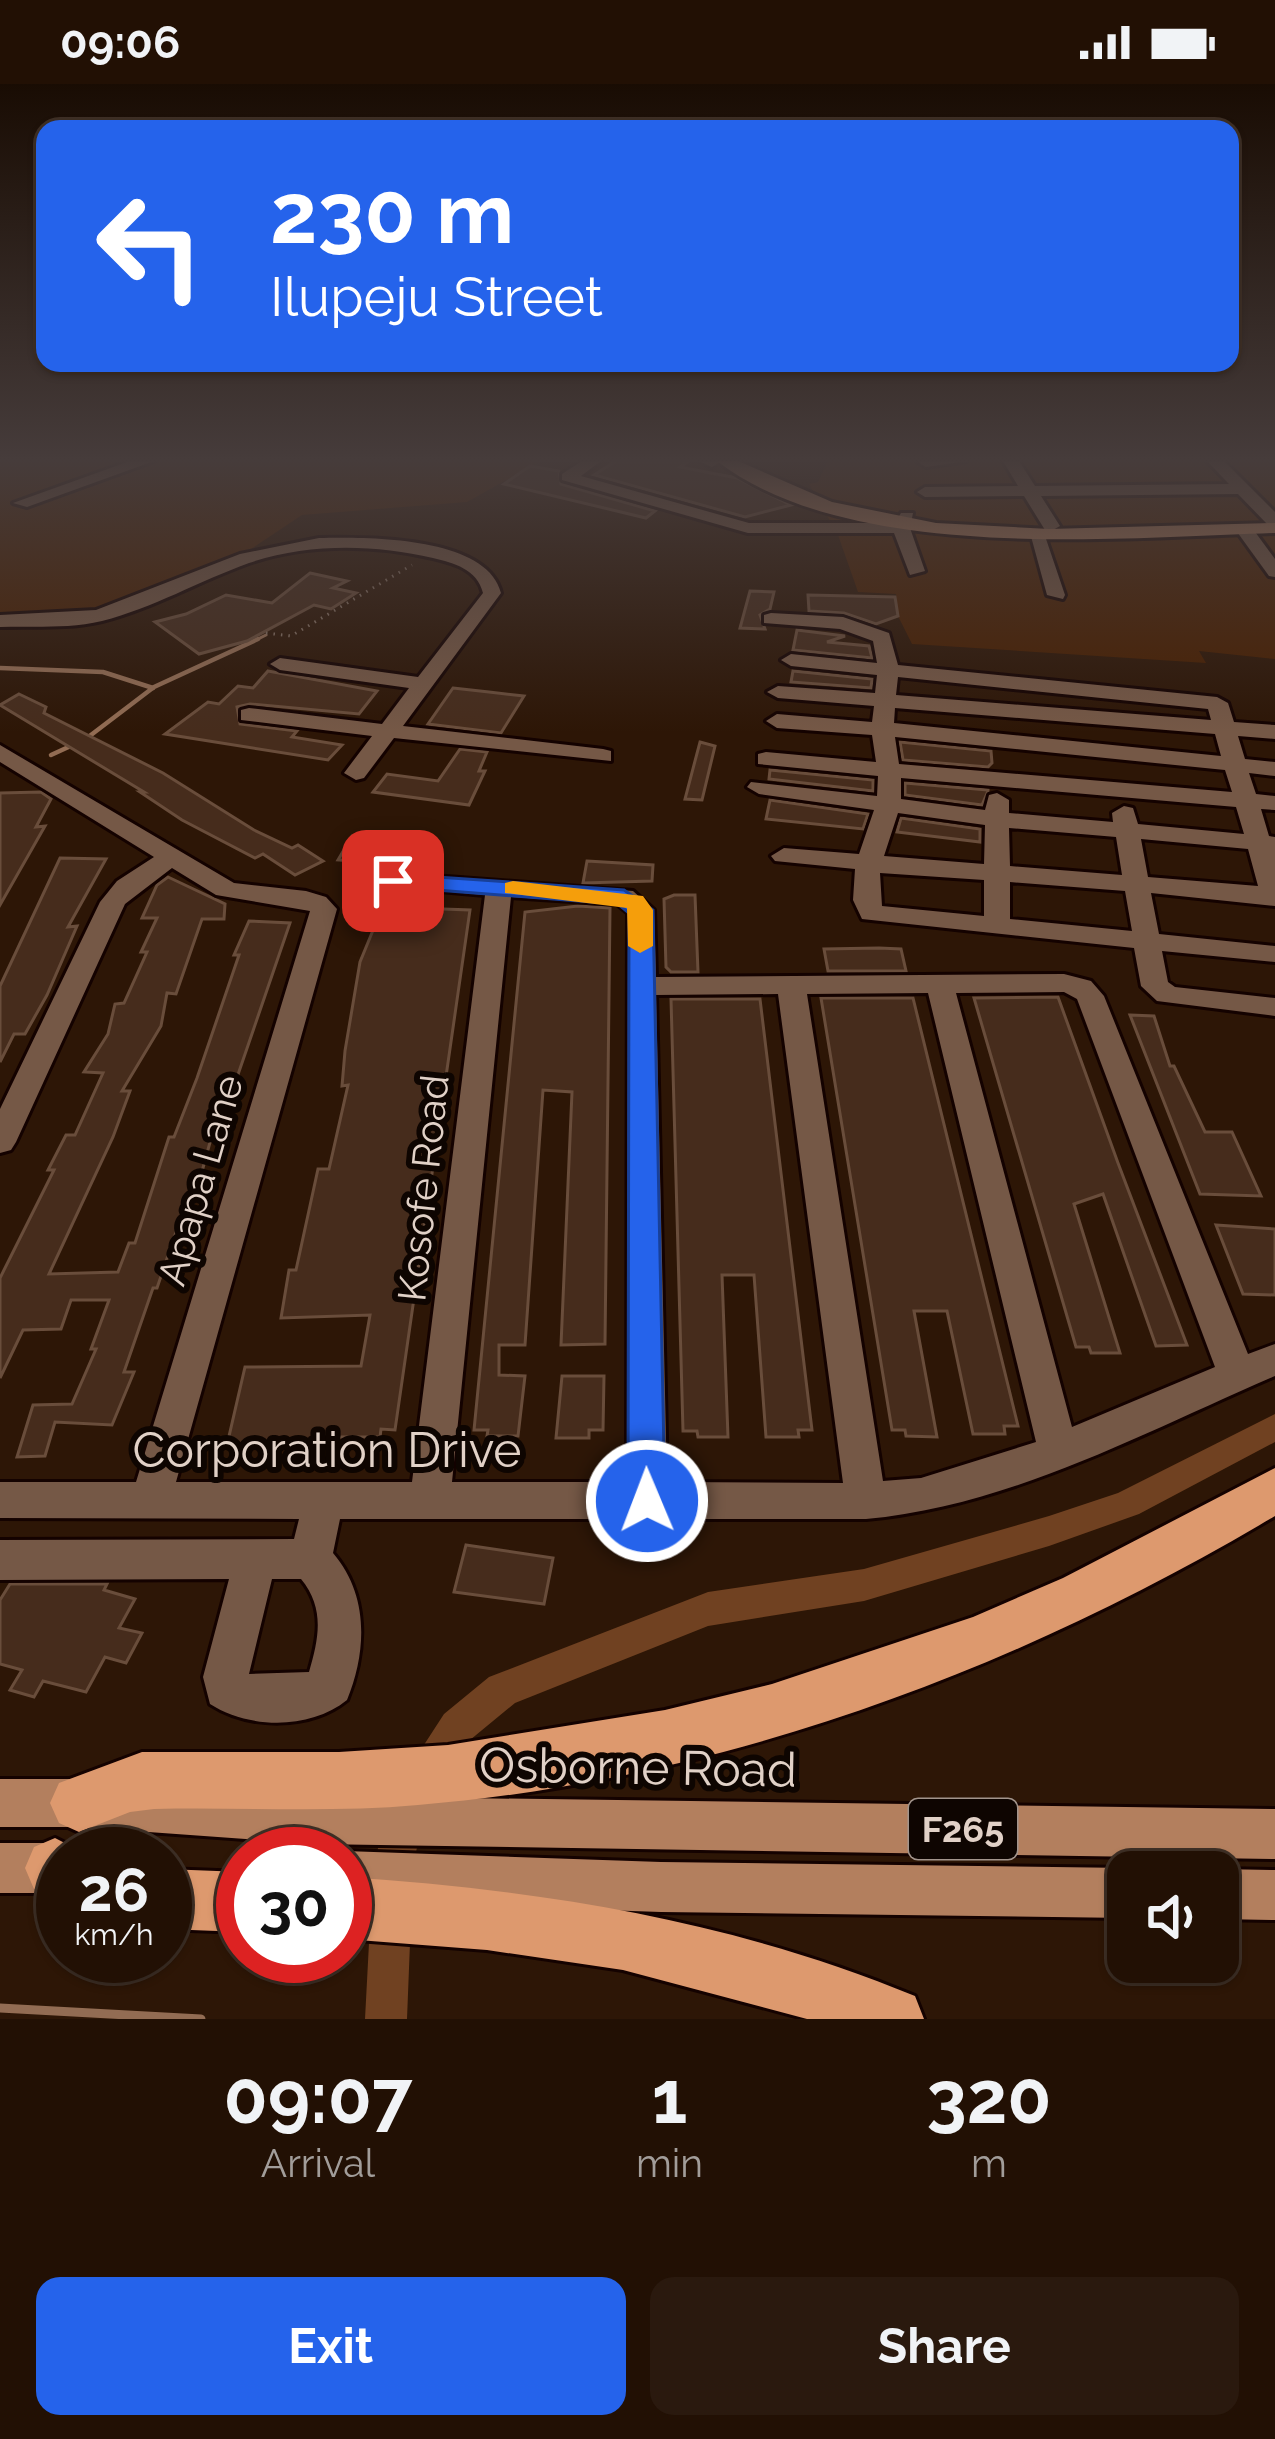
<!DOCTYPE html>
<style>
:root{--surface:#221004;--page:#2a190e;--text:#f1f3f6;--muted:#a29d9a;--line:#3f3026;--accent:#2563eb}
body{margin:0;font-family:Raleway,sans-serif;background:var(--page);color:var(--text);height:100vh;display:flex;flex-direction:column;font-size:45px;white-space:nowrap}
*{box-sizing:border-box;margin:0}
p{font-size:39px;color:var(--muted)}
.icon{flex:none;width:66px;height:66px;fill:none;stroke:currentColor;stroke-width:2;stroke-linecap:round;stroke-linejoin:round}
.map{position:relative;height:1935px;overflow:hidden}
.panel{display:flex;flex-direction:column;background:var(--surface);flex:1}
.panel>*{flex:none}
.top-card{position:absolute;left:36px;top:36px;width:1203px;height:252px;border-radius:24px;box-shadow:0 3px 9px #0004,0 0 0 3px var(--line);background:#2563eb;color:#fff;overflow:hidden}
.controls{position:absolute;left:1107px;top:1767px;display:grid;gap:24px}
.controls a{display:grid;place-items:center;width:132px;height:132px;border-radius:24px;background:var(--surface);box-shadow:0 3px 9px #0004,0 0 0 3px var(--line);font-size:60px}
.speed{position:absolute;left:36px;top:1743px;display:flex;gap:24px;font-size:60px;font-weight:700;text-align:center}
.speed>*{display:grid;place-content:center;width:156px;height:156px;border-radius:50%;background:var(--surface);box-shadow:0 3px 9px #0004,0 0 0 3px var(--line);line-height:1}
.speed small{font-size:30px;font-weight:400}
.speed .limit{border:18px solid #d22;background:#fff;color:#111}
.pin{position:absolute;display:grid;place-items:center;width:102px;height:102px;color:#fff;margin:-51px;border-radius:24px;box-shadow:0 6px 18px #0006}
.me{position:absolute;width:132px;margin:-66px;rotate:359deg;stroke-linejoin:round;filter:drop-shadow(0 0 9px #0008)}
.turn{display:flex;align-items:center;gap:42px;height:252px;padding:0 36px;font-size:54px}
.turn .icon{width:156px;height:156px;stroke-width:2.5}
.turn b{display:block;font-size:84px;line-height:102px}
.eta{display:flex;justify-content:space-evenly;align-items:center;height:204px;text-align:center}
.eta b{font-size:72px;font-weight:700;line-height:84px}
.primary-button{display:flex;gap:24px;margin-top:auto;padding:24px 36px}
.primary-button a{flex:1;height:138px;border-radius:24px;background:var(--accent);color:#fff;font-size:48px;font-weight:700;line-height:138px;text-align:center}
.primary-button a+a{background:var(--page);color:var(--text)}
.status{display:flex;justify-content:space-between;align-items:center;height:84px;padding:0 60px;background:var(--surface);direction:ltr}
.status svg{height:33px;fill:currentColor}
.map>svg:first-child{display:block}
.green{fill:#491f00}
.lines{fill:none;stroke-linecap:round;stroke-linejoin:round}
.stream-far2{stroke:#926c53;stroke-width:3}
.stream-far1{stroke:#926c53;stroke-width:4.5}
.stream{stroke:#926c53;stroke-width:9}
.canal{fill:#704121;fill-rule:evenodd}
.building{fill:#462c1c;stroke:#694d3b;stroke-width:3}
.minor-casing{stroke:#140200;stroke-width:6}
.major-casing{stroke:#140200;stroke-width:6}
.highway-casing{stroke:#140200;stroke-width:6}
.path{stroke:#867265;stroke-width:3;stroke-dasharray:1.5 6;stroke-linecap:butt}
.minor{fill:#755846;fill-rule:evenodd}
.major{fill:#b37f5e;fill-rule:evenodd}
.highway{fill:#dd996e;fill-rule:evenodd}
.route{fill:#2563eb;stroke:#184099;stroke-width:3}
.slow{fill:#f59e0b}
.labels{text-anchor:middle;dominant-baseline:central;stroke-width:12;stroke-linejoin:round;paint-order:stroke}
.shield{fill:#0e0501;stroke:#a2948c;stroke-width:3}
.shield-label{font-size:36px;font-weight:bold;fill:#e1d1c7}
.street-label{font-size:39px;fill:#e1d1c7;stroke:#0e0501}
.near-street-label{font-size:48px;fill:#e1d1c7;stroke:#0e0501}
</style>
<div class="status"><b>09:06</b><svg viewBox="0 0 49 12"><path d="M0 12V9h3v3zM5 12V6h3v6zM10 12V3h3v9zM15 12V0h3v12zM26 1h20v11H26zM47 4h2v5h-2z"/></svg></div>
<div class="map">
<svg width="1275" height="1935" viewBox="0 0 1275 1935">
<rect width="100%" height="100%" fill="#2d1606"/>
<!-- green -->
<g class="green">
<polygon points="0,377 533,377 539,378 467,418 302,431 242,471 91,528 0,531"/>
<polygon points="828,377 1275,377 1275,575 1199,567 1206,579 912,560 898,532 896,510 858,508 838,451 809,400 818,398"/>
</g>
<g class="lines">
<!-- stream-far2 -->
<polyline class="stream-far2" points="252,558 266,551"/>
<!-- stream-far1 -->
<g class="stream-far1">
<polyline points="0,584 103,588 153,604"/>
<polyline points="87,654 154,603 258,555"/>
<polyline points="51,671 75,660"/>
</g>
<!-- stream -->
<polyline class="stream" points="0,1924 201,1935"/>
<!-- canal -->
<g class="canal">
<polygon points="1275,1330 1275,1358 1139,1430 1049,1462 864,1517 708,1542 515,1619 470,1656 439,1700 426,1706 413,1700 407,1687 444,1630 489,1593 502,1588 708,1508 864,1485 1049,1432 1118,1409"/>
<polygon points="405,1710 419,1715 424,1729 413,1783 407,1935 365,1935 373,1783 391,1715"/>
</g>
</g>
<!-- building -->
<g class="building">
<polygon points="616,377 689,377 680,383 737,394 791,421 745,433 594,391"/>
<polygon points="530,382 559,387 561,400 655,427 646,434 504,400"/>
<polygon points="310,489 347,497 333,504 356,509 331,525 314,521 247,557 199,570 155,538 186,530 226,511 272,519"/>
<polygon points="750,507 774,508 770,525 760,531 765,545 740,544"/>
<polygon points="808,511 895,513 898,532 876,540 844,529 809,527"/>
<polygon points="797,546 845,552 827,558 869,562 872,574 793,566"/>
<polygon points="268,587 377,607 359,630 250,620 237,623 240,640 297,647 292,653 342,661 328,676 165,650 208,618 219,620 238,602 253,604"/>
<polygon points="793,587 872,595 871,604 791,598"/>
<polygon points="453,604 489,608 524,612 501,649 428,640"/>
<polygon points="19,610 46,623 44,629 163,689 254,746 292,764 298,761 323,777 295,791 263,770 255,774 182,736 140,708 144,708 0,621"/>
<polygon points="700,658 715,662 702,716 685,715"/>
<polygon points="900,658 991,667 992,679 988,683 903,676"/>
<polygon points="460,665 487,668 479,687 485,687 469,721 373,708 387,690 438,697"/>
<polygon points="770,686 873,696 873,707 769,695"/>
<polygon points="905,699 988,706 988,707 982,721 905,711"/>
<polygon points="41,708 51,715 36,743 45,742 0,821 0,709"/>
<polygon points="770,716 868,730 863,745 766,735"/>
<polygon points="901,734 980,745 980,758 897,748"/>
<polygon points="352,752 377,755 373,762 404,764 397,780 338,776"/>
<polygon points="60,774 106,775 68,843 77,842 47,911 25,950 14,950 0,978 0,902"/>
<polygon points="587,777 653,781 652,797 583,799"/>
<polygon points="168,793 225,820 224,835 202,835 176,910 167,909 161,942 122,1007 130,1007 113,1053 49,1190 118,1188 129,1159 135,1159 169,1053 174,1053 197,994 239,871 234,871 249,837 290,839 221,1040 215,1040 186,1146 177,1145 157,1204 153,1204 124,1288 134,1288 112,1341 55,1338 45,1372 17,1373 33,1321 72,1320 96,1265 91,1265 109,1216 71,1216 61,1245 23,1246 0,1294 0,1194 54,1086 48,1086 66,1051 75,1051 103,989 84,988 108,950 115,920 124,919 147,868 141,868 157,834 142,834 157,801"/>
<polygon points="674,811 695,811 698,888 671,888 666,883 664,815"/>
<polygon points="379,814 417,816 415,824 470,826 395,1346 381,1345 380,1353 322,1353 321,1360 227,1361 245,1283 361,1282 370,1231 281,1234 289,1186 296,1186 318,1085 329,1085 348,1001 342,1002 345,967 360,878 376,839 370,839"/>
<polygon points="578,822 610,824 605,1260 561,1261 572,1008 543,1006 525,1261 499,1261 499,1291 525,1292 518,1352 487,1352 488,1346 474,1346 525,828"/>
<polygon points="879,864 901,865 906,887 828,887 824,865"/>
<polygon points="1058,913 1118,1079 1187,1261 1156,1262 1103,1110 1074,1120 1120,1269 1091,1269 1089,1263 1076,1263 974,914"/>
<polygon points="821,914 913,914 1018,1342 1004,1342 1005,1350 973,1350 947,1227 914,1227 937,1353 906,1352 905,1346 892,1346"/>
<polygon points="671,915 760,915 812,1346 798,1346 799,1353 766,1353 754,1191 722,1191 728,1353 698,1353 697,1347 683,1347"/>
<polygon points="1130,931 1154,932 1170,982 1174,982 1205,1048 1232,1048 1261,1112 1200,1110"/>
<polygon points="1216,1141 1275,1145 1275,1211 1243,1210"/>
<polygon points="562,1292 604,1292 603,1346 589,1346 589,1354 556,1354"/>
<polygon points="466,1461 553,1474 544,1520 454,1508"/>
<polygon points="10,1500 107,1500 104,1506 135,1515 119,1544 142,1549 126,1579 105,1573 86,1608 43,1597 34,1613 10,1606 22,1586 0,1580 0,1516"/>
</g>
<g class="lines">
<defs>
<g id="minor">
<polygon points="130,377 154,377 27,423 13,419"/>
<polygon points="582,377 601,377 581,392 749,439 895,439 901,429 913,429 910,444 925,487 910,491 894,449 748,449 562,396 562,390"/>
<polygon points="699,377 719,377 720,378 712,383"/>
<polygon points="967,377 926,383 918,378 919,377"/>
<polygon points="1003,377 1019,377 1035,402 1229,400 1207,377 1224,377 1275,428 1275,442 1268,441 1238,410 1041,412 1060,442 1051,447 1045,446 1024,412 925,413 917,408 925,403 1018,402"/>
<polygon points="1238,441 1250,441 1275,475 1275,493 1269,492 1235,445"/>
<polygon points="1029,445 1044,449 1065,511 1063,515 1047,511"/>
<path d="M319 454C367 453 487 452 501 509L403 642 603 665 611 667V677L394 654 364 694 356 696 344 689 372 652 241 636V626L249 624 382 640 409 604 280 586 270 580 280 574 418 593 483 509C477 485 454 479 433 474 374 460 307 459 249 479 199 497 153 524 102 537 68 545 34 542 0 543V531L96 526 240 470Z"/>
<path d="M771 529 843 533 889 549 898 581 1217 613 1228 619 1234 638 1275 641V655L1238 652 1245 675 1275 678V692L1249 689 1256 710 1275 712V726L1261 725 1269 752 1275 753V822L1151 809 1159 850 1275 862V878L1162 867 1168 898 1175 903 1275 914V932L1157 917 1141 902 1134 864 862 835 853 816 855 785 775 777 771 772 784 764 859 770 874 726 759 710 747 703 751 698 877 712 878 692 758 680V670L766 668 876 678 872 651 777 644 766 637 777 630 872 638 874 622 778 614 767 608 778 602 875 609 877 591 791 582 781 576 791 570 877 579 873 557 840 545 764 539V531ZM898 593 1208 625 1211 636 896 611ZM895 624 1215 650 1221 672 894 639ZM895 653 1225 686 1232 708 899 680ZM901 694 1236 723 1244 750 1138 740 1133 724 1124 722 1112 729 1113 738 1009 729V716L997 709 989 711 985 726 901 715ZM898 729 985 741 984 780 884 772ZM1009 744 1116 753 1122 791 1010 782ZM1141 755 1248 765 1258 802 1148 793ZM880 789 984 796V832L882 822ZM1010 798 1125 807 1132 847 1010 835Z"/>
<path d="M0 661 234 799 306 807 326 813 337 825 176 1398H412L485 811 384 802 380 797 393 789 633 807 654 826 656 893 1064 890 1091 897 1104 912 1248 1270 1275 1260V1292C1145 1348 1010 1422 866 1435H340L333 1469C369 1511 367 1567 347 1616 310 1646 249 1645 210 1620L203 1593 229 1495 0 1496V1456L294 1455 299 1435 0 1434V1398H136L310 827 216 811 172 784 125 820 16 1058 11 1066 0 1069V1025L100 818 117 797 154 773 0 678ZM511 813 617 820 628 829 627 1398H452ZM1064 908 1077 915 1215 1283 1072 1343 956 909ZM928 909 1036 1358 921 1394 883 1397 807 910ZM778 910 843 1399 667 1398 656 911ZM272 1495H301C325 1524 319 1554 309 1588L249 1590Z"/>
</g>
<g id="major">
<path d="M717 377H738L832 418 936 439 1049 445 1275 439V449C1116 454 849 479 717 377Z"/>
<polygon points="0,1695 79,1695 315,1712 1275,1725 1275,1775 315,1760 79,1743 0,1743"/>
<polygon points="0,1759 63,1759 82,1770 63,1770 63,1809 0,1809"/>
<polygon points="345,1767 661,1778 1128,1784 1138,1788 1128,1788 1128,1834 661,1828 345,1817 345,1770 338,1770"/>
<polygon points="1218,1785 1275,1786 1275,1836 1218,1835 1218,1788 1210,1788"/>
</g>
<g id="highway">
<path d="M1275 1384V1432C1015 1587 722 1696 418 1721 330 1729 242 1723 154 1725L130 1728 79 1748 59 1739 50 1719 59 1699 142 1668H339L448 1661 665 1626 772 1600 973 1533 1063 1494Z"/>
<polygon points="55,1754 86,1770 63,1770 63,1817 34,1805 25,1784 34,1763"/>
<polygon points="165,1785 243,1788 243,1848 165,1845"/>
<path d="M345 1793C542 1806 731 1836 915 1912L924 1935H807L623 1886 487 1866 345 1855Z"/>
</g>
</defs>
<!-- minor casing -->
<use href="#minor" class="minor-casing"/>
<!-- major casing -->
<use href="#major" class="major-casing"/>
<!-- highway casing -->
<use href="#highway" class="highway-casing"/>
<!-- path -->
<polyline class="path" points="266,549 291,552 412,481"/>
<!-- minor -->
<use href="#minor" class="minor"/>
<!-- major -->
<use href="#major" class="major"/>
<!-- highway -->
<use href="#highway" class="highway"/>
</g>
<!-- sky -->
<linearGradient id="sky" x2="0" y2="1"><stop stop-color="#190c03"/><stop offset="0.58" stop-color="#463c3b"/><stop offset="1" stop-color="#463c3b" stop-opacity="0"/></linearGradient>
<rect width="1275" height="648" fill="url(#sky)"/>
<!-- route -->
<polygon class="route" points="393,790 624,806 653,826 665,1417 660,1429 647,1434 634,1429 628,1417 629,829 618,820 385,802 382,797"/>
<!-- slow -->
<polygon class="slow" points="513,797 643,812 653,826 653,862 640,869 628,862 627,824 505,809 505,799"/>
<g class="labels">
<!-- shield labels -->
<rect class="shield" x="909" y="1715" width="108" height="60" rx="9"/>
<g class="shield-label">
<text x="963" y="1745">F265</text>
</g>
<!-- street labels -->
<g class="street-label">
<text transform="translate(200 1096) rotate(-74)">Apapa Lane</text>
<text transform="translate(423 1104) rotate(-84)">Kosofe Road</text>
</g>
<!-- near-street labels -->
<g class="near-street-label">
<text x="327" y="1366">Corporation Drive</text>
<text transform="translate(638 1683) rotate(1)">Osborne Road</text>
</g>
</g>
</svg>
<div class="controls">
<a><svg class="icon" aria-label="sound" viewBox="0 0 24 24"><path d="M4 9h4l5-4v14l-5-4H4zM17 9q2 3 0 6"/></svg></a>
</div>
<div class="speed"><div>26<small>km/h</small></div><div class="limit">30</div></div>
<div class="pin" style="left:393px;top:797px;background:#d93025"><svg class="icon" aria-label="arrive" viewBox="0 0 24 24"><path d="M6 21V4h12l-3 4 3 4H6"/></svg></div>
<svg class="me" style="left:647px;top:1417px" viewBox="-20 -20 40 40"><circle r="17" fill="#2563eb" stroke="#fff" stroke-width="3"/><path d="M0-11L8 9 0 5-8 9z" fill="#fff"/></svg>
<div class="top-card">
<div class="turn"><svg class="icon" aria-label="left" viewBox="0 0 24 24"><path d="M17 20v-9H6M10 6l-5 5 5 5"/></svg><div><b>230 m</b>Ilupeju Street</div></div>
</div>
</div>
<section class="panel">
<div class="eta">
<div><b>09:07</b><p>Arrival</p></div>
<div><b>1</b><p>min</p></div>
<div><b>320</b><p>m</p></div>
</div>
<div class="primary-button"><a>Exit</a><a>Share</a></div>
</section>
